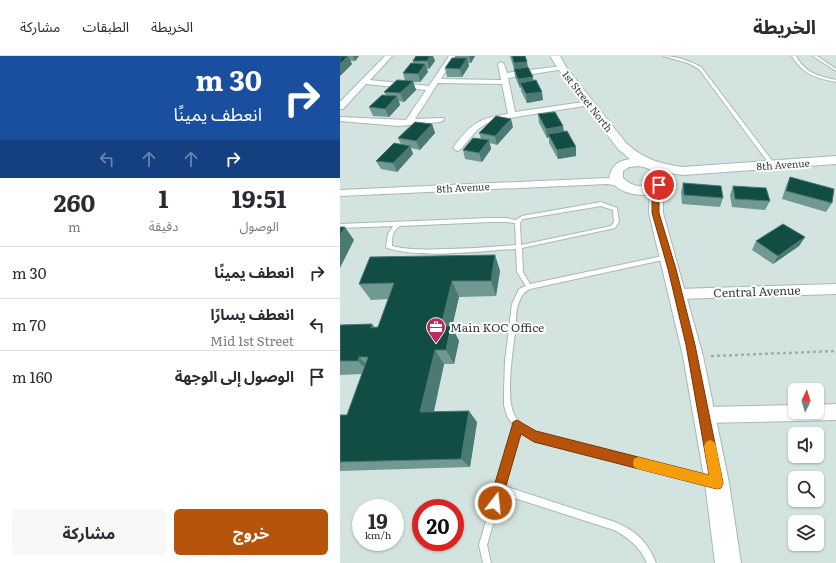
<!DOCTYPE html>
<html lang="ar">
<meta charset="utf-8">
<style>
:root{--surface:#fff;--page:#f7f7f7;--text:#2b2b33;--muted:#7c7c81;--line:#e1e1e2;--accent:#b45309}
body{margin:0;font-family:Literata,"Noto Sans Arabic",serif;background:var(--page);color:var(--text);direction:rtl;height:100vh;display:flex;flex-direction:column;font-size:15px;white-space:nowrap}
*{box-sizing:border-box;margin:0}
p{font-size:13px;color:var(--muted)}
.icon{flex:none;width:22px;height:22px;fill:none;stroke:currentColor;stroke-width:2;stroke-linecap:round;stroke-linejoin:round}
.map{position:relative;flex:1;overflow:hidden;direction:ltr}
.panel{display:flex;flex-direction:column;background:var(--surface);width:340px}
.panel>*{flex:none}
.guide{background:#1a4fa0;color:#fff;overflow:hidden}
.needle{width:26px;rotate:4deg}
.fabs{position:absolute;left:448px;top:327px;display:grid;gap:8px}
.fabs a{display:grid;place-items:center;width:36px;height:36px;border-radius:6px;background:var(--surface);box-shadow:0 1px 3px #0004;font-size:20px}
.speed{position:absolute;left:12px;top:443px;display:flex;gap:8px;font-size:20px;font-weight:700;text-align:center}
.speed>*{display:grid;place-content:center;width:52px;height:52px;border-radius:50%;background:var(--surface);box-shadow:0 1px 3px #0004;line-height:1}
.speed small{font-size:10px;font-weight:400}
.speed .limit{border:6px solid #d22;background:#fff;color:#111}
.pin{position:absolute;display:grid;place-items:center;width:34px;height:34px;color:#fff;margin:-17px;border:2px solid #fff;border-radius:50%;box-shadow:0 1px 4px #0007}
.me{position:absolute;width:44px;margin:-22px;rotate:16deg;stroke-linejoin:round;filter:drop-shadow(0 0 3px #0008)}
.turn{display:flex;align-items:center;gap:14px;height:84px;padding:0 12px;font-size:18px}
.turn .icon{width:52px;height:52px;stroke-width:2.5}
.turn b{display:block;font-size:28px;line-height:34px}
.lanes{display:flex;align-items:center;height:38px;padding:0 12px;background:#0003;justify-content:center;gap:20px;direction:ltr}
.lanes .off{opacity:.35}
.eta{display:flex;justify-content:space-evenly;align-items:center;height:68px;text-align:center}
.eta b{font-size:24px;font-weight:700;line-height:28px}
.primary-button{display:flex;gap:8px;margin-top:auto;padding:8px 12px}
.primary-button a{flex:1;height:46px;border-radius:6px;background:var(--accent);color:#fff;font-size:16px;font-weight:700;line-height:46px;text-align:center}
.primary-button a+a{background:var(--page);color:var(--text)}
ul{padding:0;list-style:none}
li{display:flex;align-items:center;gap:12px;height:52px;padding:0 12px;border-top:1px solid var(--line)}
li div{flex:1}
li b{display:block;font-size:15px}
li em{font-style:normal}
header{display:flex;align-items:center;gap:24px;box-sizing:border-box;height:56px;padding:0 20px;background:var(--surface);border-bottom:1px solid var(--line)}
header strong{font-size:19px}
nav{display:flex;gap:22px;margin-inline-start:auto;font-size:14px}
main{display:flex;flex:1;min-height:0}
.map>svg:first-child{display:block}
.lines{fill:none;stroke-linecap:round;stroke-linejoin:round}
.lane-casing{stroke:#a9b8b6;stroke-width:2}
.street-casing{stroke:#a9b8b6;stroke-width:2}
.secondary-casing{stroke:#a9b8b6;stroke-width:2}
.path{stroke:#a0adab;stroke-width:2.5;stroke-dasharray:3 3;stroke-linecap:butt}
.lane{fill:#fff;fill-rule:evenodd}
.street{fill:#fff;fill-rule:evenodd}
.secondary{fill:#fff;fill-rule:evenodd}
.wall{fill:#729892}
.shaded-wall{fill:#4b7974}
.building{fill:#114c45;stroke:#4b7974}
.route{fill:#b45309;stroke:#753606}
.slow{fill:#f59e0b}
.labels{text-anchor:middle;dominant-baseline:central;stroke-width:4;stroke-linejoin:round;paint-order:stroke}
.far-street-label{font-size:10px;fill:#353c3b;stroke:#fff}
.street-label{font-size:12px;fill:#353c3b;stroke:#fff}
.poi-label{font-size:12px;fill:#353c3b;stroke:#fff;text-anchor:start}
</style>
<header>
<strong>الخريطة</strong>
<nav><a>الخريطة</a><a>الطبقات</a><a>مشاركة</a></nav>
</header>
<main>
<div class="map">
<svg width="496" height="507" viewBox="0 0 496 507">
<rect width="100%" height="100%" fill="#d3e3e0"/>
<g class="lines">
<defs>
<g id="lane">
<path d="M323 0C337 0 350 5 361 11L434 107V109H430L359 13 348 7Z"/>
<path d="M452 0H456C465 17 478 20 496 24V26C477 22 463 19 452 0Z"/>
<polygon points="473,0 477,0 496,13 496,15"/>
<path d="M261 146 277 152V153L279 166 275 172 182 192 183 216 190 228 327 199 330 201 327 203 190 233C184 236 182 239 179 246 176 253 176 263 176 270 173 292 166 336 173 356 177 366 187 372 195 377L373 422 376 423 377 426 376 429 373 430 194 384 179 375 164 430 275 466C296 475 308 486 316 507H307C300 491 289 482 274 474L162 438 147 489 151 507H143L139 489 174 370 167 360 164 349V336L165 305 172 248 179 233 186 230 177 216 176 193C137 195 85 203 47 192L46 191 48 178 53 170 0 172V168L150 162H166L176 164 182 160ZM261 150 273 154 274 166 271 170 181 189 180 167 183 163ZM150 166H166L175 167 176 189C151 191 126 193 101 193 85 194 68 194 52 190 52 181 52 175 60 170Z"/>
</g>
<g id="street">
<path d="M45 0H52L30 24 89 30 109 0H115L101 23 161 24 158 8 161 6 164 8 167 17 222 10 224 11V13L168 22 175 56 250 45 254 47 250 49 151 65 138 73 120 94 117 95 113 92C130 68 139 62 168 58L162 28 98 27 75 63 103 62 104 64 100 66 59 70 0 65V61L66 64 86 34 26 28 3 53H0V46Z"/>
<polygon points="267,122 283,125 285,127 280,130 267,128 0,140 0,134"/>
<polygon points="496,228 496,238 338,243 334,241 332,238 334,235 338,233"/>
<polygon points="496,348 496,364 364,367 358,364 356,359 358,354 364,351 455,349 455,356 477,356 477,349"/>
</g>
<path id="secondary" d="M210 0H220L226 11 286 87C303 103 321 108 343 111L496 100V108L343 119 329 117 323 140V157L363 300 389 427 401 507H375L365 427 343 300 309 157 310 138C295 141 278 136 269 123 271 110 277 105 290 103L278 93 219 14ZM298 110C306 111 311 113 316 118L315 125C304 133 292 131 283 122V115L289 111Z"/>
</defs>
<!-- lane casing -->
<use href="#lane" class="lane-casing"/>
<!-- street casing -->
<use href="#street" class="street-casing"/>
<!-- secondary casing -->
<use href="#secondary" class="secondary-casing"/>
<!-- path -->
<polyline class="path" points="371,300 496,295"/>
<!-- lane -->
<use href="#lane" class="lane"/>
<!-- street -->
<use href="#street" class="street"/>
<!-- secondary -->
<use href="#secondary" class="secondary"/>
</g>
<!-- wall -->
<g class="wall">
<polygon points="0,0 19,0 15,5 10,5 12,8 0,20"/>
<polygon points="76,0 93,0 95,5 89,13 87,13 88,16 80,26 73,26 76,34 64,46 59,45 60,49 49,61 33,60 29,51 46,39 44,36 65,25 63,17 73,7 73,5"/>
<polygon points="115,0 135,0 131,7 128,7 129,10 122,21 107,21 105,12 115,2"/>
<polygon points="170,0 186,0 186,2 188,12 193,21 193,25 203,44 187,47 181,35 181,31 180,32 175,21 174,13"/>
<polygon points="198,58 223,70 224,76 236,100 218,103 209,87 209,81 207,82 199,67"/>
<polygon points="92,68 95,77 80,94 71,92 73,98 57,116 41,113 36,105 61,88 58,82"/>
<polygon points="173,71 157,89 150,87 151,93 142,106 125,103 123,94 141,83 139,77"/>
<polygon points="450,121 492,147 486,156 442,143 446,130"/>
<polygon points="343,127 383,142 380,151 342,148 341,136"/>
<polygon points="393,130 430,145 425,154 392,151 390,139"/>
<polygon points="465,181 459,190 433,208 412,194 416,185"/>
<polygon points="155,199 160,215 156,240 119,241 112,271 119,285 114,308 104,308 94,356 137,366 130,411 0,415 0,359 7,359 22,318 0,319 0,269 38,271 48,243 31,244 19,228"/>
</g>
<!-- shaded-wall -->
<g class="shaded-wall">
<polygon points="8,0 12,8 0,20 0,8"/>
<polygon points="13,0 19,0 15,5"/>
<polygon points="90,0 93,0 95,5 89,13 87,5"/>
<polygon points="129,0 135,0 131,7"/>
<polygon points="127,2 129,10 122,21 120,13"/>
<polygon points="187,6 188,14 175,15 174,7"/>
<polygon points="85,8 88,16 80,26 78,18"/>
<polygon points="193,21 194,30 180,27 181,31 180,32 178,23"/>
<polygon points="73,25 76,34 64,46 60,37"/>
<polygon points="202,36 203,44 187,47 186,38"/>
<polygon points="57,40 60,49 49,61 45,53"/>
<polygon points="171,63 173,71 157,89 155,80"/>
<polygon points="92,68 95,77 80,94 76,85"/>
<polygon points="223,70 224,78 208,78 209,81 207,82 206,73"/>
<polygon points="149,84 151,93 142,106 139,97"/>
<polygon points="70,90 73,98 57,116 53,107"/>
<polygon points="236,91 236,100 218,103 217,94"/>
<polygon points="5,171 14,184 0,212 0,180"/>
<polygon points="465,181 459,190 433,208 438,200"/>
<polygon points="155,199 160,215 156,240 151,225"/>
<polygon points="112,225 119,241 112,271 119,285 114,308 106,294 101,270"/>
<polygon points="32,268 44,283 31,272"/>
<polygon points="95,294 104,308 91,367 80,356"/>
<polygon points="19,301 32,314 31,318 18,305"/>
<polygon points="129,355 137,366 130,411 121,403"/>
</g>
<!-- building -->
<g class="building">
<polygon points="0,0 8,0 0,8"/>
<polygon points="76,0 90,0 87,5 73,5"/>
<polygon points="172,0 185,0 187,6 174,7"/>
<polygon points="112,2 127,2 120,13 105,12"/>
<polygon points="71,7 85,8 78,18 63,17"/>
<polygon points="188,11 193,21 178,23 174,13"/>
<polygon points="57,24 73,25 60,37 44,36"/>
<polygon points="196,24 202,36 186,38 180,27"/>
<polygon points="42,39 57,40 45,53 29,51"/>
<polygon points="215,56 223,70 206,73 198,58"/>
<polygon points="156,60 171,63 155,80 139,77"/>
<polygon points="75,66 92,68 76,85 58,82"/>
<polygon points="227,75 236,91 217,94 208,78"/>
<polygon points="133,82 149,84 139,97 123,94"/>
<polygon points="54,87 70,90 53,107 36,105"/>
<polygon points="450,121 494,133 492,147 446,135"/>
<polygon points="343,127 381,130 383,142 344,139"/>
<polygon points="393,130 426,132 430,145 395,143"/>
<polygon points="443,168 465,181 438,200 416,185"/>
<polygon points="0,171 5,171 0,180"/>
<polygon points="155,199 151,225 112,225 101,270 111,270 106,294 95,294 80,356 129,355 121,403 0,406 0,359 7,359 28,301 19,301 18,305 0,305 0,269 32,268 31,272 38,271 54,227 19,228 30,201"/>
</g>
<!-- route -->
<polygon class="route" points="316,128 322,129 319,140 319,157 336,213 355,289 383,427 381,432 377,433 194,386 181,378 161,447 160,452 155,453 151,452 149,447 172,370 173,366 177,364 196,375 369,419 346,289 328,213 312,157 312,140"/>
<!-- slow -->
<polygon class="slow" points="370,384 374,386 376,390 383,427 381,432 377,433 298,413 294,411 293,407 294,403 298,401 369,419 364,390 366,386"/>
<!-- icons -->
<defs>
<symbol id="office-pin" viewBox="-11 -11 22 30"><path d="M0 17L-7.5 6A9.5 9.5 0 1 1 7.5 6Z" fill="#bb2c5a" stroke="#fff"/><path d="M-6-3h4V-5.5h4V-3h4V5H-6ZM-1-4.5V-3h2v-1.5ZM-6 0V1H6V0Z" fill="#fff"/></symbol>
</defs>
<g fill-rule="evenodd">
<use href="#office-pin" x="85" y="260" width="22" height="30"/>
</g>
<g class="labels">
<!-- far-street labels -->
<g class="far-street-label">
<text transform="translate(248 45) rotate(52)">1st Street North</text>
<text transform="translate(443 108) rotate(-4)">8th Avenue</text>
<text transform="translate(123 131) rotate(-3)">8th Avenue</text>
</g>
<!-- street labels -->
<g class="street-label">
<text transform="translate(417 235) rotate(-2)">Central Avenue</text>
</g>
<!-- poi labels -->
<g class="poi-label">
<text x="110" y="271">Main KOC Office</text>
</g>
</g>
</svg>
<div class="fabs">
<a><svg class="needle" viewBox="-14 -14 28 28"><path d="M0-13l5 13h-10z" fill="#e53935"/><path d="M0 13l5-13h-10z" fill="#7c7c81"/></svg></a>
<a><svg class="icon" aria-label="sound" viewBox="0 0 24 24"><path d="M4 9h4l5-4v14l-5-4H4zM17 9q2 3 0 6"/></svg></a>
<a><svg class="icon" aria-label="search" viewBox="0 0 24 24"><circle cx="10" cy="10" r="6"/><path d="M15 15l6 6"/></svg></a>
<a><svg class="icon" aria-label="layers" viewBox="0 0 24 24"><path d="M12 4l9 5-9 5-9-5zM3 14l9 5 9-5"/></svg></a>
</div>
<div class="speed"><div>19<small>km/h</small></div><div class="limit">20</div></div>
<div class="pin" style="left:319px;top:129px;background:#d93025"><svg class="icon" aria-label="arrive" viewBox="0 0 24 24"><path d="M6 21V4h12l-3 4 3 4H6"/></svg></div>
<svg class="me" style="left:155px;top:447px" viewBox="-20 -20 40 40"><circle r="17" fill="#b45309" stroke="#fff" stroke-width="3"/><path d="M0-11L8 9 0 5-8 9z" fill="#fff"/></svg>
</div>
<section class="panel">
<div class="guide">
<div class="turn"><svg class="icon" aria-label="right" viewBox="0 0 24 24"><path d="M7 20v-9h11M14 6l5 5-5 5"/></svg><div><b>30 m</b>انعطف يمينًا</div></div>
<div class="lanes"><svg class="icon off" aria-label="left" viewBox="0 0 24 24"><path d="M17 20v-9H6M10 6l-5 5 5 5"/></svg><svg class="icon off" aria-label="ahead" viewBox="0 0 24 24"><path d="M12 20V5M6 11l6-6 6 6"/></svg><svg class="icon off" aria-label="ahead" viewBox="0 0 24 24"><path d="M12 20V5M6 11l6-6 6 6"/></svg><svg class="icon" aria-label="right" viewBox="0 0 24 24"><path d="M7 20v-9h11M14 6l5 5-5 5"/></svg></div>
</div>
<div class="eta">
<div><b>19:51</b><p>الوصول</p></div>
<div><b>1</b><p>دقيقة</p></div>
<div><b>260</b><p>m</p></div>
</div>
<ul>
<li><svg class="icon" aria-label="right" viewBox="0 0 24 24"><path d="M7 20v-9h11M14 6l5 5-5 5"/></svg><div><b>انعطف يمينًا</b></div><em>30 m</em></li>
<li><svg class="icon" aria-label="left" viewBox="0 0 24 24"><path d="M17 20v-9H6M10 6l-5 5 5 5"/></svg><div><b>انعطف يسارًا</b><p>Mid 1st Street</p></div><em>70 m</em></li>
<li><svg class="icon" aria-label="arrive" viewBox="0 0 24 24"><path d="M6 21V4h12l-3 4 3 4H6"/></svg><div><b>الوصول إلى الوجهة</b></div><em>160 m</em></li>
</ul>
<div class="primary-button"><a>خروج</a><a>مشاركة</a></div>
</section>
</main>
